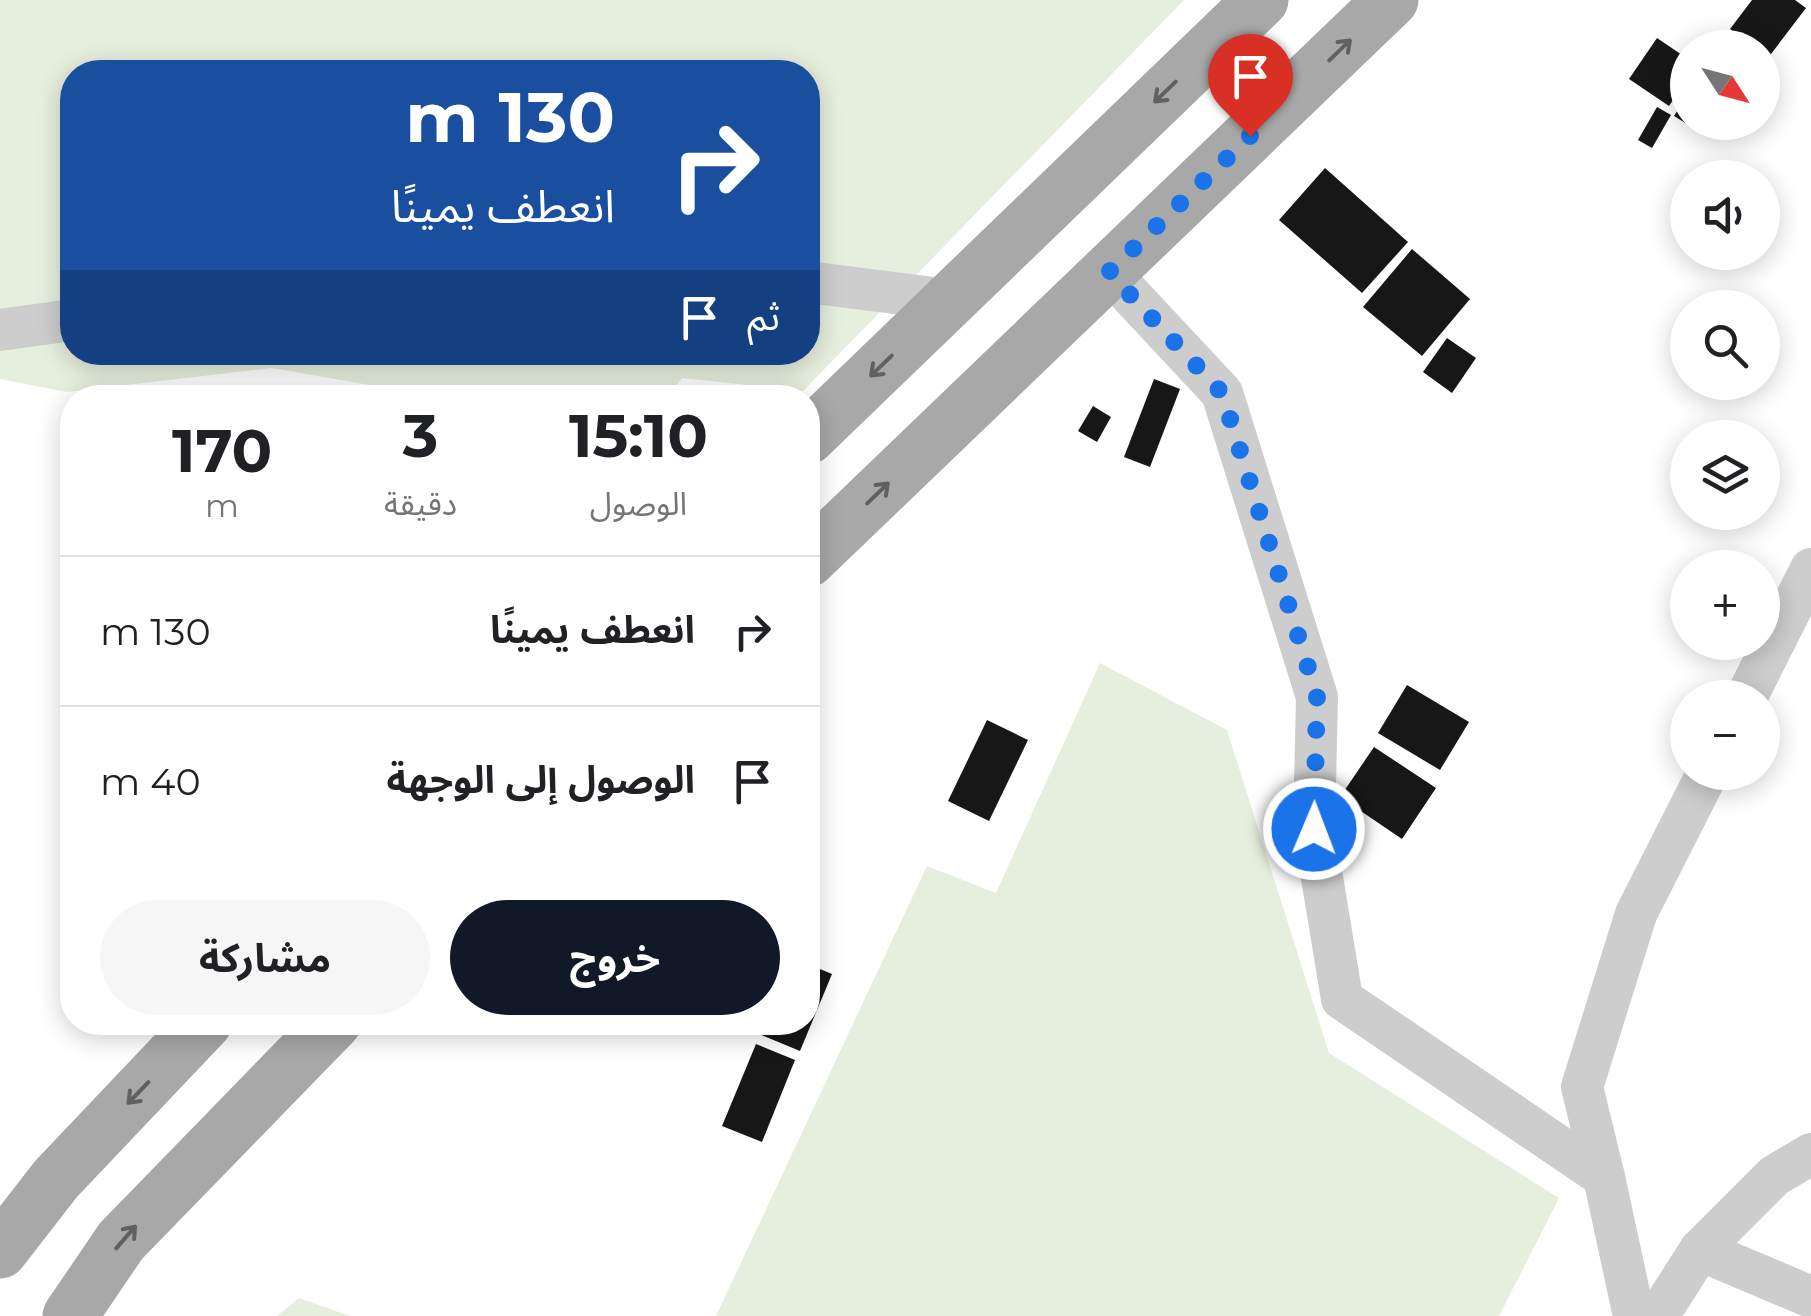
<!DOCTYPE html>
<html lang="ar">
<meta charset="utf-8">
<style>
:root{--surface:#fff;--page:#f6f6f6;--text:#202124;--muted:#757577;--line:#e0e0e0;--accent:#111827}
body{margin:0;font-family:Montserrat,"Noto Sans Arabic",sans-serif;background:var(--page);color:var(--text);direction:rtl;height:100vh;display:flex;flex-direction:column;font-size:38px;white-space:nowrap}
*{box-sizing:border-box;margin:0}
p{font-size:32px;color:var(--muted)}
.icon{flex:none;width:55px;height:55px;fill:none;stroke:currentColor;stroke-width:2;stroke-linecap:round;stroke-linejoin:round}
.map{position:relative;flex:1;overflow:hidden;direction:ltr}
.drawer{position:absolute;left:60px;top:385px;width:760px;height:650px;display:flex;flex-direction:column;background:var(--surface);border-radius:40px;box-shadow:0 5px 25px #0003;direction:rtl}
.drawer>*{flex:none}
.banner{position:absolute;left:60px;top:60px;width:760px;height:305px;border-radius:40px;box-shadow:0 5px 25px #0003;direction:rtl;background:#1a4fa0;color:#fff;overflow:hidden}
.needle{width:65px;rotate:126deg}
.buttons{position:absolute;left:1670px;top:30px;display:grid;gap:20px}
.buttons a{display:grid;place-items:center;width:110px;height:110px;border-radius:50%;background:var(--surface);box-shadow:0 5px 25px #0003;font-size:50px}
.pin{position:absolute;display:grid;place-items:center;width:85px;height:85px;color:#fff;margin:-102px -42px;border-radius:50% 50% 50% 0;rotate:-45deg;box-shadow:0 0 10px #0007}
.pin .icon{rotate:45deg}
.me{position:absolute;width:110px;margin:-55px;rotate:1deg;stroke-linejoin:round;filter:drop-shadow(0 0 8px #0008)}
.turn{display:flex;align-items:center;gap:35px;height:210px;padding:0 40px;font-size:45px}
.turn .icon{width:130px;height:130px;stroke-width:2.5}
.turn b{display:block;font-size:70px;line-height:85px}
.then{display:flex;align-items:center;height:95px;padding:0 40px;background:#0003;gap:20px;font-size:38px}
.eta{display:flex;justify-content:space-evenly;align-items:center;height:170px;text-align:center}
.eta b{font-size:60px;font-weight:700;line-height:70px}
.primary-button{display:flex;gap:20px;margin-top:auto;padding:20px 40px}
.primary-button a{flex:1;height:115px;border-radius:60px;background:var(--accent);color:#fff;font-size:40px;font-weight:700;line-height:115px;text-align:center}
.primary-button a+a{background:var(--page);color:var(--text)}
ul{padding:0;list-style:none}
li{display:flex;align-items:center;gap:30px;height:150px;padding:0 40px;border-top:2px solid var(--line)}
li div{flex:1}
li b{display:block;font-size:38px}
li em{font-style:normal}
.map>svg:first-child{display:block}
.green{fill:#e6eedd;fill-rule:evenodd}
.building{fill:#171717}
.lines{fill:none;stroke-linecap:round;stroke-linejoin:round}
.minor{stroke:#cdcdcd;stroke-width:42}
.major{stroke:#a8a8a8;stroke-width:55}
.oneway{stroke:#606060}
.route{stroke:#1a73e8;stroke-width:18;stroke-dasharray:0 32.4}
</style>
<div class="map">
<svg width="1811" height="1316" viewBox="0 0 1811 1316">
<rect width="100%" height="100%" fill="#fff"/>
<!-- green -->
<g class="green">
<path d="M0 0H1184L803 391 682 378 668 398 438 397 272 368 67 392 0 379ZM72 72H808V352H72Z"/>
<polygon points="1100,663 1227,730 1329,1053 1559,1198 1499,1316 716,1316 927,866 996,893"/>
<polygon points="299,1298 350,1316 277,1316"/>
</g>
<!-- building -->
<g class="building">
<polygon points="1752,0 1795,0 1806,8 1768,58 1762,48 1754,48 1730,29"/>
<polygon points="1657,38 1688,59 1688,78 1669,106 1629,79"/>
<polygon points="1688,94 1688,122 1699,122 1695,129 1674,116"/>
<polygon points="1657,107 1671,115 1652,148 1638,140"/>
<polygon points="1325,168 1408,242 1362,293 1279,220"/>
<polygon points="1412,249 1470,299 1422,356 1363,307"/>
<polygon points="1447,338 1476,358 1452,393 1423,372"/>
<polygon points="1154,379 1180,389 1150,467 1124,457"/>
<polygon points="1093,406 1111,417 1097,442 1078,431"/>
<polygon points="1407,685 1469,722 1440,770 1378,733"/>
<polygon points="987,720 1028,740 989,821 948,801"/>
<polygon points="1374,747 1436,788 1402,839 1340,797"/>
<polygon points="808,964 832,974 800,1051 759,1034 763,1022 808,1022"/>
<polygon points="756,1044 795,1060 762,1142 722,1126"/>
</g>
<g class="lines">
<!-- minor -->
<g class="minor">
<polyline points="1109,272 1222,393 1317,697 1314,829 1342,999 1604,1177 1634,1316"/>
<polyline points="808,282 949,300"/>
<polyline points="0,330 72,320"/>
<polyline points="1746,698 1811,569"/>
<polyline points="1604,1177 1582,1087 1636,914 1708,772"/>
<polyline points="1700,1250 1774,1176 1811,1154"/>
<polyline points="1658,1316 1700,1250 1811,1297"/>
</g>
<!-- major -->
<g class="major">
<polyline points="808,437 1261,0"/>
<polyline points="808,560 1391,0"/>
<polyline points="0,1251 56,1179 205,1022"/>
<polyline points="70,1316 121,1241 334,1022"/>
</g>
</g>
<!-- one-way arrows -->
<defs><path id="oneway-shaft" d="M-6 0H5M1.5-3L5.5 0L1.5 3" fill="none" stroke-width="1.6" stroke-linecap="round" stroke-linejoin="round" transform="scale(2.5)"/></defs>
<g class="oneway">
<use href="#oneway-shaft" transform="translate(1340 50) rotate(-44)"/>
<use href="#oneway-shaft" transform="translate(1165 92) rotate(136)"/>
<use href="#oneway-shaft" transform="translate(881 366) rotate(136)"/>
<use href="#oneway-shaft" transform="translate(878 493) rotate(-44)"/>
<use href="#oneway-shaft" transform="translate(138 1093) rotate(134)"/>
<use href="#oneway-shaft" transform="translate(126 1237) rotate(-49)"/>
</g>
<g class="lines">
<!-- route -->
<polyline class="route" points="1250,136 1109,272 1222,393 1317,696 1314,829"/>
</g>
</svg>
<div class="buttons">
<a><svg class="needle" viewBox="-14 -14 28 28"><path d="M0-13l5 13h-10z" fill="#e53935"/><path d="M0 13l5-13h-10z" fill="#757577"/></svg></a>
<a><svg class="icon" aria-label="sound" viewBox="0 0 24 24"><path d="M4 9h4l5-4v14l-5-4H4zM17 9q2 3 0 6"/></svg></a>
<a><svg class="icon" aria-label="search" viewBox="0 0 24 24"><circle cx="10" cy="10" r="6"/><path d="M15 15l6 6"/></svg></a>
<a><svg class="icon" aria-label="layers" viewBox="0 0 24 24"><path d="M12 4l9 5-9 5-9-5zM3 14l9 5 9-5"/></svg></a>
<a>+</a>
<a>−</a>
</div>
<div class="pin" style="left:1250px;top:136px;background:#d93025"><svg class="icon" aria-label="arrive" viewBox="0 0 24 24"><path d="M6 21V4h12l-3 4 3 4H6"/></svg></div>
<svg class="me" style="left:1314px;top:829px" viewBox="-20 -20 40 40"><circle r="17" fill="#1a73e8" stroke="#fff" stroke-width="3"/><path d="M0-11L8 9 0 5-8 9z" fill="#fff"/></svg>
<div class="banner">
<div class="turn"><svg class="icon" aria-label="right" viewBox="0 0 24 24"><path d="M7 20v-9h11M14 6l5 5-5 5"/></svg><div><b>130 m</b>انعطف يمينًا</div></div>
<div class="then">ثم<svg class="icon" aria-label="arrive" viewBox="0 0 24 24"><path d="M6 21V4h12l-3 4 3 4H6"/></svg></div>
</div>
<section class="drawer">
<div class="eta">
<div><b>15:10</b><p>الوصول</p></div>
<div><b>3</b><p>دقيقة</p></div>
<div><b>170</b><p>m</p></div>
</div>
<ul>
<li><svg class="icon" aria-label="right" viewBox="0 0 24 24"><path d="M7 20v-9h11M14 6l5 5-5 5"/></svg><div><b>انعطف يمينًا</b></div><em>130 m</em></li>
<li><svg class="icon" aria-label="arrive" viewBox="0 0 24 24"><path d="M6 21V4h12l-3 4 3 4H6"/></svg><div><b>الوصول إلى الوجهة</b></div><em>40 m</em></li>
</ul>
<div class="primary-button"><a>خروج</a><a>مشاركة</a></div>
</section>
</div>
